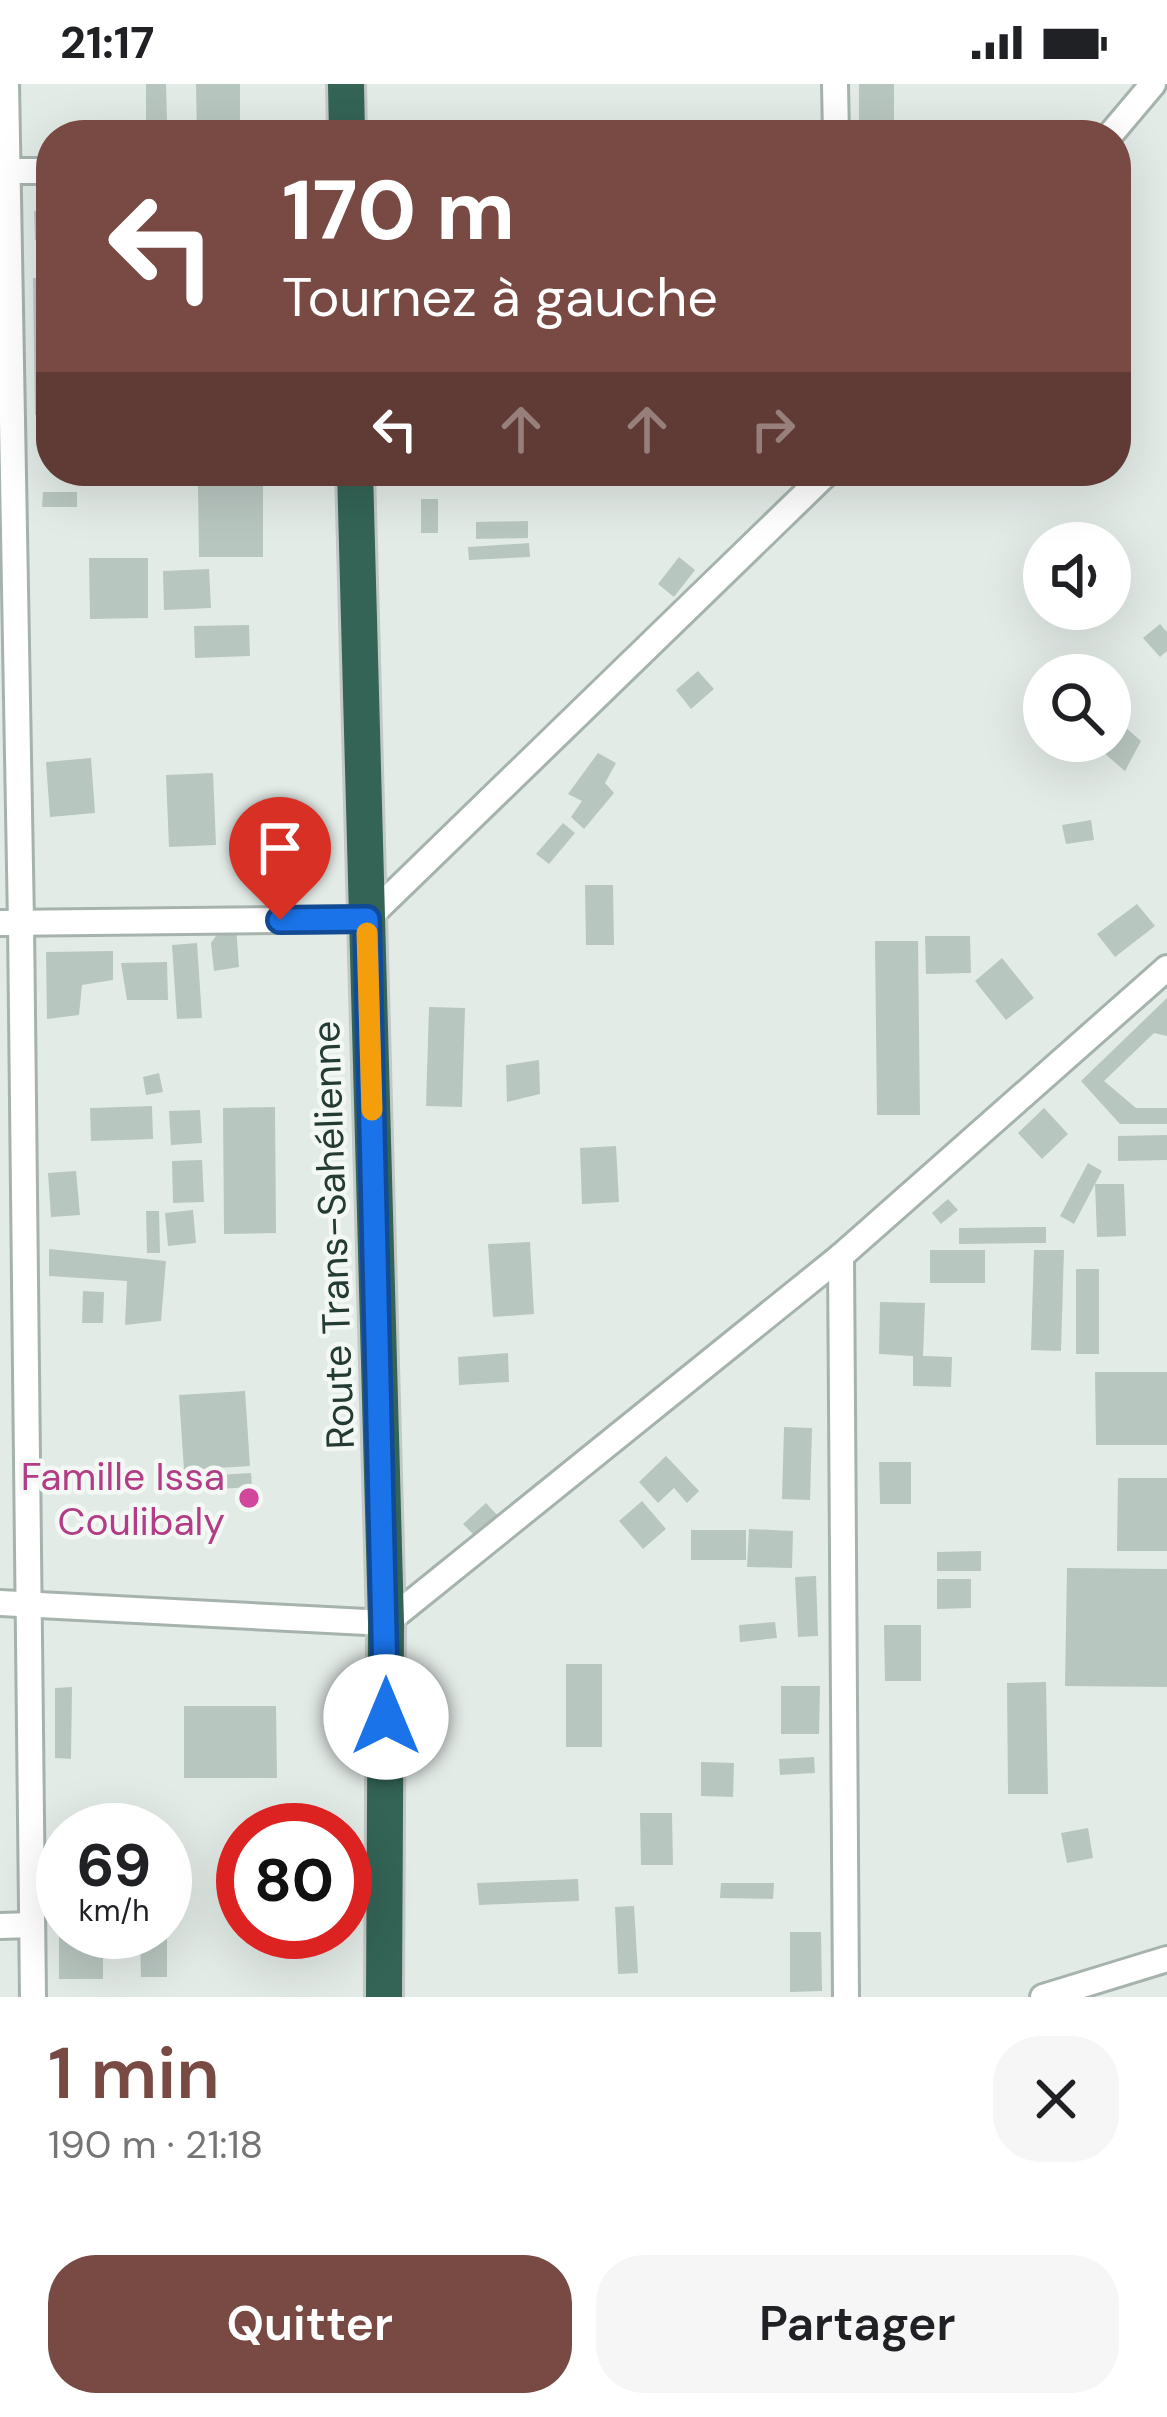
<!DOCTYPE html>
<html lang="fr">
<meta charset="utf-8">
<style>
:root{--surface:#fff;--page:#f6f6f6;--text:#202124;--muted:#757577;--accent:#784a43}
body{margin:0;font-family:"DM Sans",sans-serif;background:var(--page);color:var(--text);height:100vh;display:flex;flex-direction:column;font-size:45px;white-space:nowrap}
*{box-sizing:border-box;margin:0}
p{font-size:39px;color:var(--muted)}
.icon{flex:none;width:66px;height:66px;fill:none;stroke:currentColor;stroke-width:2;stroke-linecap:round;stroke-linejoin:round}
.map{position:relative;height:1913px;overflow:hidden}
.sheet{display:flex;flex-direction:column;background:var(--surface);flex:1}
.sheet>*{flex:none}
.banner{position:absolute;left:36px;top:36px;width:1095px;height:366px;border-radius:48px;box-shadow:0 12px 48px #0002;background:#784a43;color:#fff;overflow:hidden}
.buttons{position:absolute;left:1023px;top:438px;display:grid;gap:24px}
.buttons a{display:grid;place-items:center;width:108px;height:108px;border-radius:50%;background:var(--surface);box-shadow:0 12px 48px #0002;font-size:60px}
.speed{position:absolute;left:36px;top:1719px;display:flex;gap:24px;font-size:60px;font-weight:700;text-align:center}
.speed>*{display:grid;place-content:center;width:156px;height:156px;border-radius:50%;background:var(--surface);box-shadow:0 12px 48px #0002;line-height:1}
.speed small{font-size:30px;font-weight:400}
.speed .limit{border:18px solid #d22;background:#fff;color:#111}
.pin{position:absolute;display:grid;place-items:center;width:102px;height:102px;color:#fff;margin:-123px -51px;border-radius:50% 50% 50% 0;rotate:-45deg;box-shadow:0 0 12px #0007}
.pin .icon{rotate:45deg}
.me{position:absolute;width:132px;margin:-66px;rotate:0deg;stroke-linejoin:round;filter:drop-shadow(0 0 9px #0008)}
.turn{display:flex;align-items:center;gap:42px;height:252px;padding:0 48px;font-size:54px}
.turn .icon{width:156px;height:156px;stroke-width:2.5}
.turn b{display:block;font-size:84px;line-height:102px}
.lanes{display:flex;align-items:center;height:114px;padding:0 48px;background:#0003;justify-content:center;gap:60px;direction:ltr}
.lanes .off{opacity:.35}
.round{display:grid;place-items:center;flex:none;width:126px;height:126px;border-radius:48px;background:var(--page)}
.summary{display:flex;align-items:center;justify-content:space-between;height:204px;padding:0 48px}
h1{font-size:72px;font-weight:600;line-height:90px;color:var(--accent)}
.action{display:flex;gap:24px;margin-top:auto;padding:24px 48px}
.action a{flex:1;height:138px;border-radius:48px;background:var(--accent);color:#fff;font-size:48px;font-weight:600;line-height:138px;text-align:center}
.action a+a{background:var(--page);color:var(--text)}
.status{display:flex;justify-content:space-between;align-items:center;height:84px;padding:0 60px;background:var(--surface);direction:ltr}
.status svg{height:33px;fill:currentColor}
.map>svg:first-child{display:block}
.building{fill:#b8c6c0}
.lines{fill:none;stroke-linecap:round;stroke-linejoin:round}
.street-casing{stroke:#a6b3ad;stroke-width:30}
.highway-casing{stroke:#c2c8c6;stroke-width:42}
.street{stroke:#fff;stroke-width:24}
.highway{stroke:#336456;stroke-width:36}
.route-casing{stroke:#114b97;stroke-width:30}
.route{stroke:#1a73e8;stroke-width:21}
.slow{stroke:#f59e0b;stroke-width:21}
.hotel-dot{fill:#d1479c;stroke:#f3f8f5;stroke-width:4.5}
.labels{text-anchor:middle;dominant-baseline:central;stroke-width:9;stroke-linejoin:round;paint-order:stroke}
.street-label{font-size:39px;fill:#243b33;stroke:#f3f8f5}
.hotel-label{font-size:39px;fill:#b23c85;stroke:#f3f8f5;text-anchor:end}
</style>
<div class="status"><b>21:17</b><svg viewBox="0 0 49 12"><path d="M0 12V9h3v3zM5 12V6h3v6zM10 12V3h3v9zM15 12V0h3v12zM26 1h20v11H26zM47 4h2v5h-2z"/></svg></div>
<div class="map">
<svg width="1167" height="1913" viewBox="0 0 1167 1913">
<rect width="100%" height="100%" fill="#e3ebe7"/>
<!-- building -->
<g class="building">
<polygon points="146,0 166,0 167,38 146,38"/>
<polygon points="196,0 240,0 240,51 197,51"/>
<rect x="859" y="0" width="35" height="40"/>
<polygon points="651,38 651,51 619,51 619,39"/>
<polygon points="51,126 51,156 35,156 34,127"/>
<polygon points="51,193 51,330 35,331 33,194"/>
<polygon points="198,401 263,401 263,473 199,473"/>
<polygon points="43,408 77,408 77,423 42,423"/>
<rect x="421" y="415" width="17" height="34"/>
<polygon points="528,437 528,454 476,455 476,438"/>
<polygon points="529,459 530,473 469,476 468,463"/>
<polygon points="679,473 695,486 674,513 658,500"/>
<polygon points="89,474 148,474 148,534 90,535"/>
<polygon points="209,485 211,524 164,526 163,487"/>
<polygon points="1160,540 1167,548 1167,567 1160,573 1143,554"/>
<polygon points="249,541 250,572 195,574 194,542"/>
<polygon points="698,587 714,605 691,625 676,606"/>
<polygon points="1118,637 1141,657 1125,687 1096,662 1101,657 1110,657 1110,646"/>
<polygon points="598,669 616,679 605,699 614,709 584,745 571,733 582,717 568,710"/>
<polygon points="91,674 95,729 50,733 46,678"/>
<polygon points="213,689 216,761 169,763 166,691"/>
<polygon points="1091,736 1094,756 1066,760 1062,741"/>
<polygon points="563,739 575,749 549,780 536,770"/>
<polygon points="585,801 613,801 614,861 586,861"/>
<polygon points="1137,820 1155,842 1115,873 1097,850"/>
<polygon points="223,842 236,842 239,883 214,887 211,859"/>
<polygon points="925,852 970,852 971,889 926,890"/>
<polygon points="875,857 918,857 920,1031 877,1031"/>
<polygon points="197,859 202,934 177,935 172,861"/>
<polygon points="113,867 113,896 82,901 79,931 47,935 46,868"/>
<polygon points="1002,874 1034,914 1006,936 975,897"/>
<polygon points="167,878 168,916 127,916 121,879"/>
<polygon points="1167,914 1167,952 1154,949 1104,997 1136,1024 1167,1024 1167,1040 1120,1040 1081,997"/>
<polygon points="429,923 465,924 462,1023 426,1022"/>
<polygon points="539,976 540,1010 507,1018 506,981"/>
<polygon points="159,989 163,1008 146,1011 143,993"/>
<polygon points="152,1022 153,1055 91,1057 90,1024"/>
<polygon points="275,1023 276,1149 224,1150 223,1024"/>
<polygon points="1044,1024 1068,1050 1042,1075 1018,1049"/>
<polygon points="200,1026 202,1059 171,1061 169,1027"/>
<polygon points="1167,1051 1167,1076 1118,1077 1118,1052"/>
<polygon points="616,1062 619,1118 582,1120 580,1064"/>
<polygon points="202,1076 204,1118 173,1119 172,1077"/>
<polygon points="1088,1079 1102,1087 1095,1100 1124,1100 1126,1152 1097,1153 1095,1100 1074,1140 1060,1132"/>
<polygon points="76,1087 80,1131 51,1133 48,1089"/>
<polygon points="948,1115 958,1126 941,1140 932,1129"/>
<polygon points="193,1126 196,1159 168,1162 165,1129"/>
<polygon points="146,1127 159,1127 160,1169 147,1169"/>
<polygon points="1046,1143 1046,1159 959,1160 959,1144"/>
<polygon points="530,1158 534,1230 493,1233 488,1160"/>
<polygon points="49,1165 166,1177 161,1237 125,1241 127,1197 49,1192"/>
<rect x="930" y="1166" width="55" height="33"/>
<polygon points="1034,1166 1064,1166 1061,1267 1031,1266"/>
<rect x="1076" y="1185" width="23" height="85"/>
<polygon points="83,1207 104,1208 103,1239 82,1239"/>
<polygon points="880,1218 925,1219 923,1272 952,1273 951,1303 913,1302 913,1272 879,1270"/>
<polygon points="508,1269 509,1298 459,1301 458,1273"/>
<polygon points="1095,1288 1167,1288 1167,1361 1096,1361"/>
<polygon points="245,1307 250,1382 184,1386 179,1311"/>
<polygon points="784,1343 812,1344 810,1416 782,1415"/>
<polygon points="666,1372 699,1407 687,1419 674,1404 658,1419 639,1398"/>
<polygon points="879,1378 911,1378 911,1420 880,1420"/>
<polygon points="251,1389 252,1403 200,1406 199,1392"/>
<polygon points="1118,1394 1167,1394 1167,1467 1117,1467"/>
<polygon points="642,1417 666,1445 643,1465 619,1437"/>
<polygon points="486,1419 499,1433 477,1454 463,1440"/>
<polygon points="749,1445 793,1447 792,1484 747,1483"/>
<rect x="691" y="1446" width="55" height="30"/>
<polygon points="981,1467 981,1487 937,1487 937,1468"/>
<polygon points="1067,1484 1167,1485 1167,1603 1065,1602"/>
<polygon points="816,1492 818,1552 798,1553 795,1493"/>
<polygon points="937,1495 971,1495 971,1524 937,1525"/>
<polygon points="775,1538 777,1554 740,1558 739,1541"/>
<polygon points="884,1541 921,1541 921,1597 885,1597"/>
<rect x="566" y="1580" width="36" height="83"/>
<polygon points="1046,1598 1048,1710 1008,1710 1007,1599"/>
<polygon points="781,1602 820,1602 819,1650 781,1650"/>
<polygon points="72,1603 71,1675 55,1674 55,1604"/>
<polygon points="184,1622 276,1622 277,1694 184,1694"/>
<polygon points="814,1673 815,1689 780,1691 779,1675"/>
<polygon points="701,1678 734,1679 733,1713 701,1712"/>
<polygon points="640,1729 672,1729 673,1781 641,1781"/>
<polygon points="1088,1744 1093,1774 1067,1779 1061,1749"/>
<polygon points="578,1795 579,1817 479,1821 477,1799"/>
<polygon points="721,1799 774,1799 773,1815 720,1814"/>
<polygon points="634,1822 638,1889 618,1890 615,1823"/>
<polygon points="790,1848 821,1848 822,1907 790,1908"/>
<rect x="59" y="1850" width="44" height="45"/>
<polygon points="167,1854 167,1893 141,1893 140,1855"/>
</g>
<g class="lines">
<defs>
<g id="street">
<polyline points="6,0 21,839 33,1913"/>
<polyline points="835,0 836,51"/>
<polyline points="1110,51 1153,0"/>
<polyline points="7,87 51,87"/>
<polyline points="0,839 367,835 829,387"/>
<polyline points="841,1172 846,1913"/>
<polyline points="0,1519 386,1539 841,1172 1167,884"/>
<polyline points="0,1842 32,1841"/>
<polyline points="1043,1913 1167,1875"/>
</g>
<g id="highway">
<polyline points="346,0 347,51"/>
<polyline points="355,387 386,1539 384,1913"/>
</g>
</defs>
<!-- street casing -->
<use href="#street" class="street-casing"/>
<!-- highway casing -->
<use href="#highway" class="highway-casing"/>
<!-- street -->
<use href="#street" class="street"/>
<!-- highway -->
<use href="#highway" class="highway"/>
</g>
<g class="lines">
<defs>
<polyline id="route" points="280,836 367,835 386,1633"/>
</defs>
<!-- route casing -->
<use href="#route" class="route-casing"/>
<!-- route -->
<use href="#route" class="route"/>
<!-- slow -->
<polyline class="slow" points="367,849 372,1026"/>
</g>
<!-- markers -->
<circle class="hotel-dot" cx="249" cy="1414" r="12"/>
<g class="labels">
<!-- street labels -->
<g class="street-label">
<text transform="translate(333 1151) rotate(-92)">Route Trans-Sahélienne</text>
</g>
<!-- hotel labels -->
<g class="hotel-label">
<text x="225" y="1392">Famille Issa<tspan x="225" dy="45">Coulibaly</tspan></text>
</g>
</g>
</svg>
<div class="buttons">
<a><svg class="icon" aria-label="sound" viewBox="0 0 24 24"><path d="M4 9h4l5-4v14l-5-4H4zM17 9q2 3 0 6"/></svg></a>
<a><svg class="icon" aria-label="search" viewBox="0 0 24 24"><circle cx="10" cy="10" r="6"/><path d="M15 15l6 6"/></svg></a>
</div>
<div class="speed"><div>69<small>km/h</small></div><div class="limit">80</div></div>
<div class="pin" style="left:280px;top:836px;background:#d93025"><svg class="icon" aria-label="arrive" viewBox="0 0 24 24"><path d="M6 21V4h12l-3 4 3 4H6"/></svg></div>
<svg class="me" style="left:386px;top:1633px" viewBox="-20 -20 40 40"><circle r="19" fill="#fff"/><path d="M0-13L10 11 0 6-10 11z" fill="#1a73e8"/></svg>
<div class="banner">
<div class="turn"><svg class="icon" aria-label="left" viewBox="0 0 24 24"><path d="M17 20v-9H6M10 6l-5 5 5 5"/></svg><div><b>170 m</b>Tournez à gauche</div></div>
<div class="lanes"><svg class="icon" aria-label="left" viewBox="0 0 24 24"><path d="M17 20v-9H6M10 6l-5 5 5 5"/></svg><svg class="icon off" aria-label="ahead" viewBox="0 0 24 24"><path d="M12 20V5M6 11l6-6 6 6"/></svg><svg class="icon off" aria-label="ahead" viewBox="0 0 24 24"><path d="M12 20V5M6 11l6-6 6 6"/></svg><svg class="icon off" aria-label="right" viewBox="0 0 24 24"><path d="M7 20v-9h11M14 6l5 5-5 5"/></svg></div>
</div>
</div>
<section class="sheet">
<div class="summary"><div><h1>1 min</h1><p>190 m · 21:18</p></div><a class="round"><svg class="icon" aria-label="close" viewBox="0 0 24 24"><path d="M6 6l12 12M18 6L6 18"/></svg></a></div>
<div class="action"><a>Quitter</a><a>Partager</a></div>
</section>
